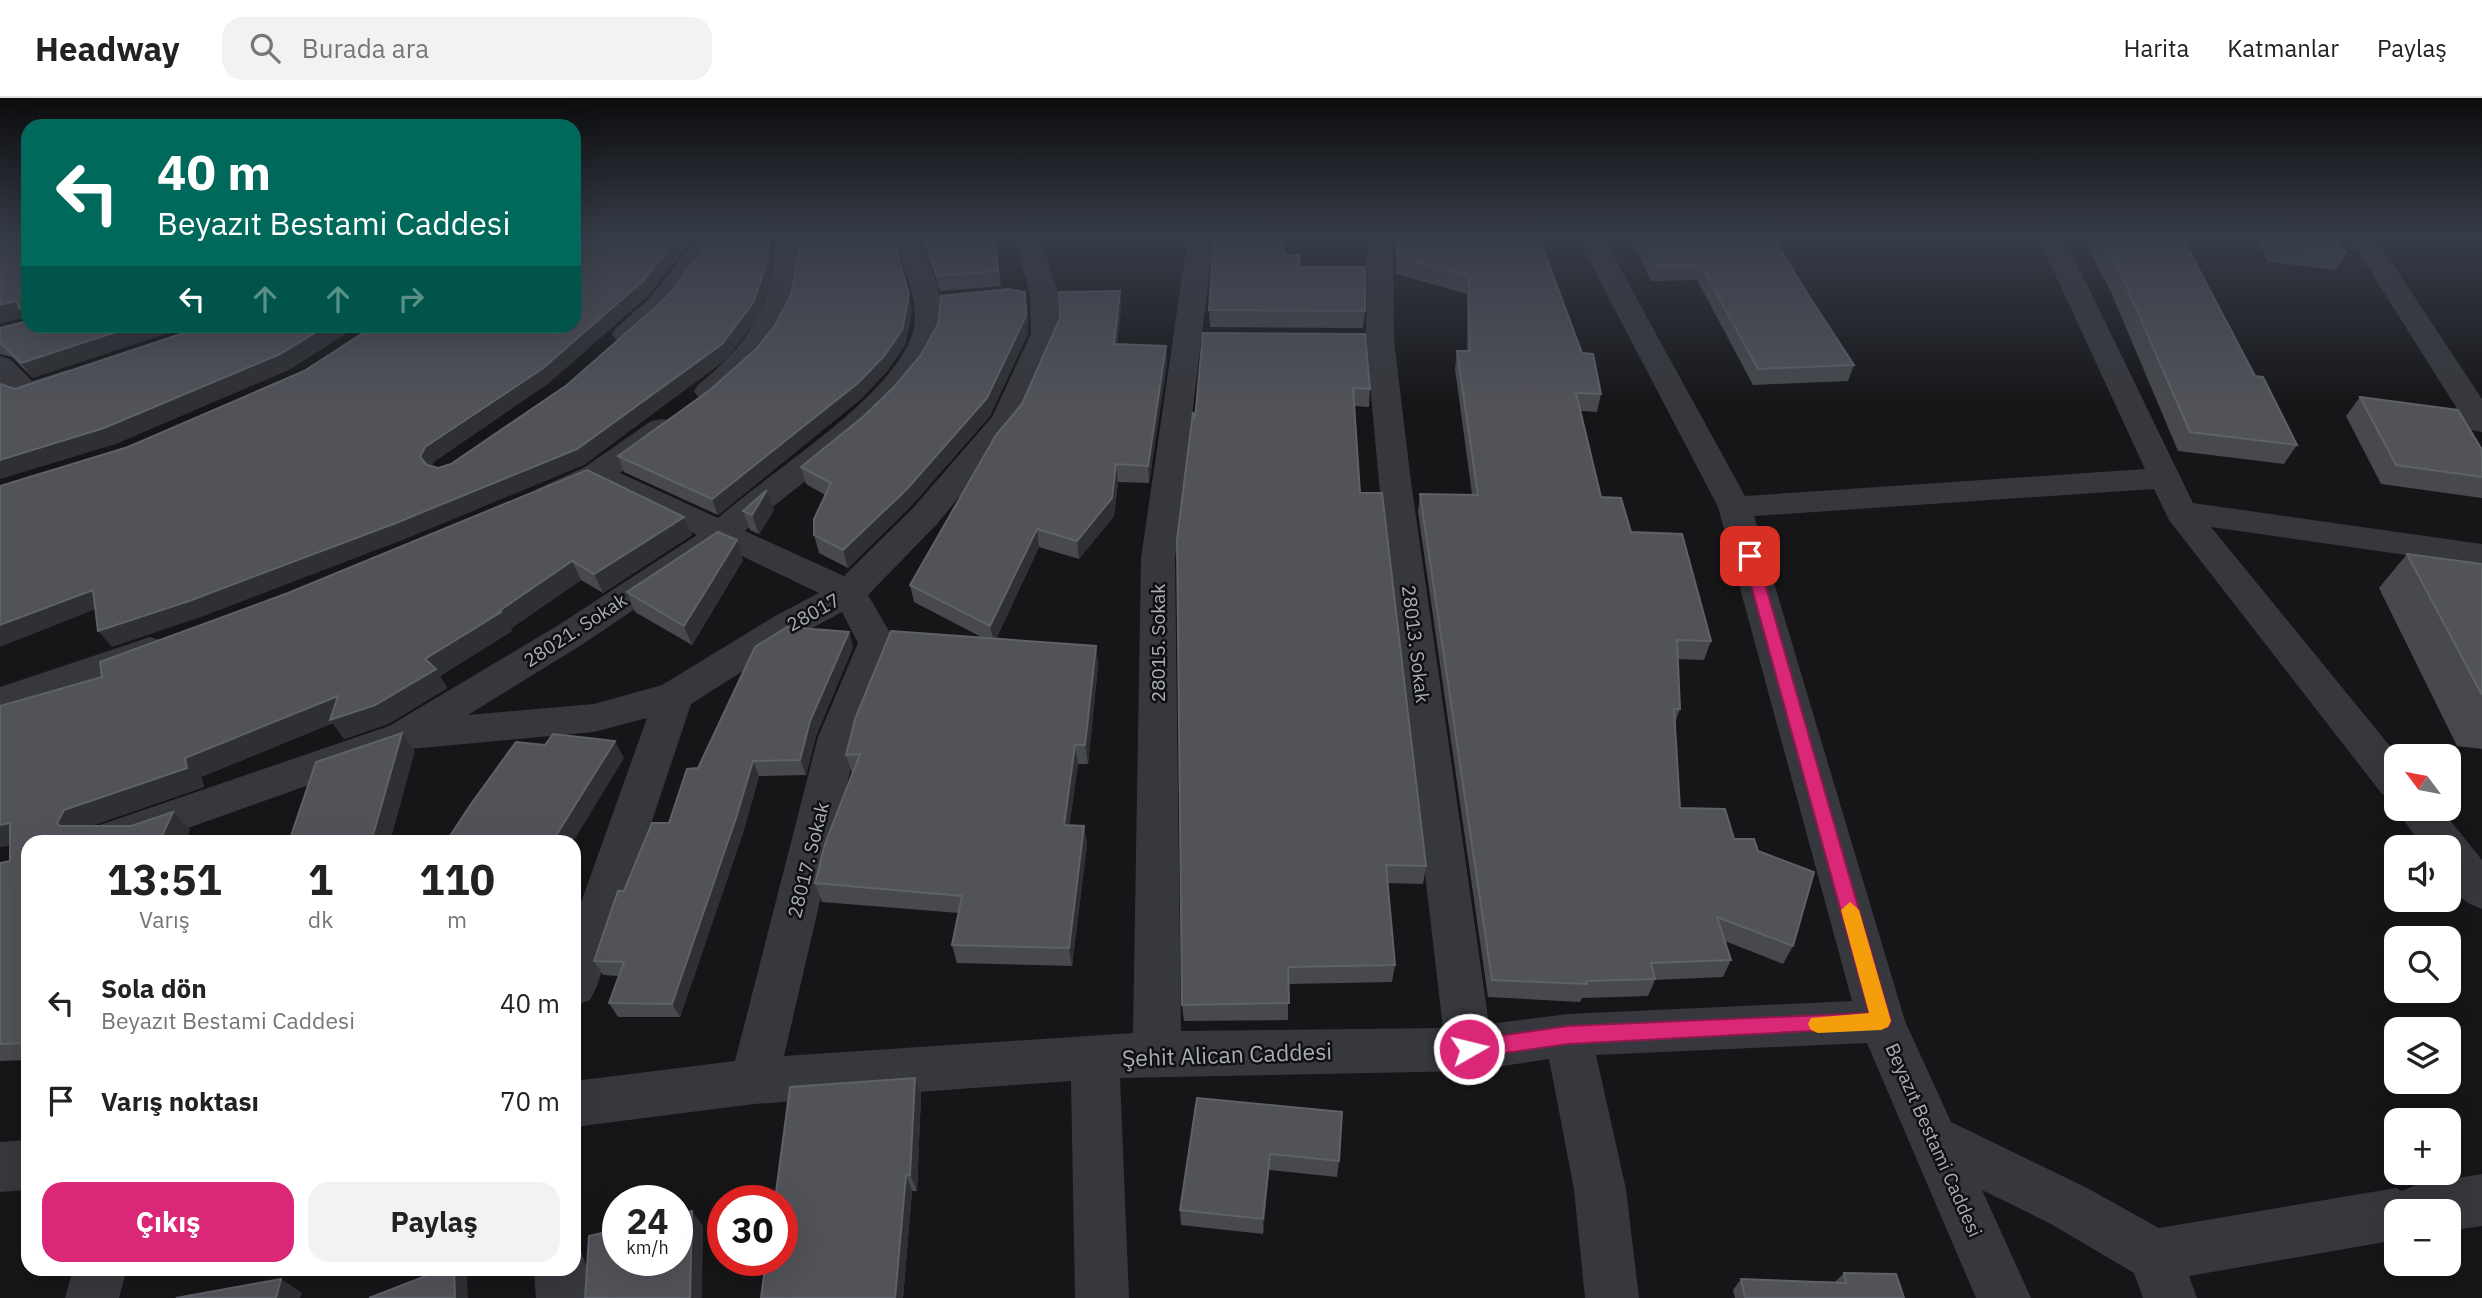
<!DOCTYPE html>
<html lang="tr">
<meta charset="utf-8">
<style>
:root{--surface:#fff;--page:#f2f2f2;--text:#222;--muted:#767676;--line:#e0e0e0;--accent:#db2777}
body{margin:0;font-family:"IBM Plex Sans",sans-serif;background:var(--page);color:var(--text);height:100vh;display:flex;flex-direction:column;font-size:26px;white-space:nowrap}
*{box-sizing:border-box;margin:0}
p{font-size:23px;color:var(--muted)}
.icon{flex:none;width:38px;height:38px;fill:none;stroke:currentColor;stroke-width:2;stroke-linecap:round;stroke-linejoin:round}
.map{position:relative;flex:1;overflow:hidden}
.sheet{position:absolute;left:21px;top:737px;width:560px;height:441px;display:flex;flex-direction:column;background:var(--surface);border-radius:21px;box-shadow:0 7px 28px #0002}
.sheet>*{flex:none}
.top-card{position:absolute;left:21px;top:21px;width:560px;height:214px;border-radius:21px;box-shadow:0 7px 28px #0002;background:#00695c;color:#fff;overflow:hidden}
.needle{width:46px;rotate:302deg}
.controls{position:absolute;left:2384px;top:646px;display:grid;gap:14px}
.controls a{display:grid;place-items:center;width:77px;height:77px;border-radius:14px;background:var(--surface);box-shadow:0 7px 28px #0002;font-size:35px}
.speed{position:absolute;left:602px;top:1087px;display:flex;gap:14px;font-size:35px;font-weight:700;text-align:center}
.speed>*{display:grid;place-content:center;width:91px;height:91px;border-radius:50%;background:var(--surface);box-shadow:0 7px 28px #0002;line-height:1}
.speed small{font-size:18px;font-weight:400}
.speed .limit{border:10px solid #d22;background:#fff;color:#111}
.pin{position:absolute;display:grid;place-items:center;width:60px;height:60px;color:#fff;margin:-30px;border-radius:14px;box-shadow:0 4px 10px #0006}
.me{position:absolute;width:77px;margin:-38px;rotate:82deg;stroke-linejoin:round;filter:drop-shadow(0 0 5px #0008)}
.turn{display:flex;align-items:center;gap:24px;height:147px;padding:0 21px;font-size:32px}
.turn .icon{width:91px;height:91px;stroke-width:2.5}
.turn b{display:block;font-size:49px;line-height:60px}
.lanes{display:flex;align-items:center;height:66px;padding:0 21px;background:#0003;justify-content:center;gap:35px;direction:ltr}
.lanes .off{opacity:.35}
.eta{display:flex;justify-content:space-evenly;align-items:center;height:119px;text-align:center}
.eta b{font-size:42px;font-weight:700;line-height:49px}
.action{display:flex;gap:14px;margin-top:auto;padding:14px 21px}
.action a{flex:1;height:80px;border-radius:21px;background:var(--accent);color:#fff;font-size:28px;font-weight:700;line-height:80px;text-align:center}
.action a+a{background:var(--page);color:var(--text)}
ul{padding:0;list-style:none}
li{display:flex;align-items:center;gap:21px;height:98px;padding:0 21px}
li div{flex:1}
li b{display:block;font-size:26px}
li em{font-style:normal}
header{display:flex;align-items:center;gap:42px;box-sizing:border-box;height:98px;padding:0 35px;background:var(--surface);border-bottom:2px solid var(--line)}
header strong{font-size:33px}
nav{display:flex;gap:38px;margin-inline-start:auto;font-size:24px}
.search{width:490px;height:63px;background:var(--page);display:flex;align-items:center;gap:18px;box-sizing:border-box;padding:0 24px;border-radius:21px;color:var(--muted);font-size:26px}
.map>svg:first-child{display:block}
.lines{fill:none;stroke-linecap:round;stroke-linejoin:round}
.minor{fill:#37383d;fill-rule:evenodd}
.wall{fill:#47494d}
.shaded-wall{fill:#2f3033}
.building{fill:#525359;stroke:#5f6168;stroke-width:2}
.route{fill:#db2777;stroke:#8e194d;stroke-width:2}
.slow{fill:#f59e0b}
.labels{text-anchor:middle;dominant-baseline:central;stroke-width:5;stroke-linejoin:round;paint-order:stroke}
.street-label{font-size:19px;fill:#a8adb8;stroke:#111113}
.near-street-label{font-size:23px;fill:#a8adb8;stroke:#111113}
</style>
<header>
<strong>Headway</strong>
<div class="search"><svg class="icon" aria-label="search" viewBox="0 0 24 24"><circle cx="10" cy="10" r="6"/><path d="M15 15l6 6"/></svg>Burada ara</div>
<nav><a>Harita</a><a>Katmanlar</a><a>Paylaş</a></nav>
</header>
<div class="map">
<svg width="2482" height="1200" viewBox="0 0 2482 1200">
<rect width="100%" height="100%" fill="#161618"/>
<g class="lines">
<!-- minor -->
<g class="minor">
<path d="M698 139H725C701 173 673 219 637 241 630 246 624 244 616 242L612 236 616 230 650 200Z"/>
<path d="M771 139H801L803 142C801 165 799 189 790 212 779 242 734 308 698 299L694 293 698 287C751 244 768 212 776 145Z"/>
<path d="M894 139H920C928 165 943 195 943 222 942 294 795 385 745 433L844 478 913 410 992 319 1031 236 1030 195 1014 139H1040L1058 195 1059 236 1022 322 937 426 868 497 896 545 858 639 784 958 1133 935 1141 460 1186 152 1182 139H1208L1212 152 1175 460 1181 933 1443 930 1379 384 1366 242 1367 139H1393L1394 242 1411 384 1489 926 1568 916 1852 903 1718 409 1577 139H1603L1745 398 2145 371 2038 139H2064L2193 405 2482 446V468L2211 429 2398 658 2396 701 2382 696 2169 422 2154 391 1754 418 1905 923 1951 1024 2087 1090 2159 1130 2396 1090 2402 1093 2416 1087 2482 1076V1128L2448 1133V1113H2396V1142L2189 1178 2197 1200H2143L2134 1175 2051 1126 1982 1092 2031 1200H1976L1867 945 1596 957 1626 1091 1639 1200H1585L1574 1091 1549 961 1469 973 1120 980 1129 1200H1075L1071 983 754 1006 574 1029V983L735 963 818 639 858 545 842 514 801 536 691 606 597 888 590 902 574 908V824L647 620 594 634 410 651 149 744H79L85 732 389 628 557 528 697 437 596 389 561 405 549 408 537 405 532 398 537 391 585 369 651 323 662 321 673 323 678 330 673 337 620 375 718 420C767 375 911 289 915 222 916 196 901 164 894 139ZM725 450 819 495 775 518 662 587 594 606 468 617 583 546Z"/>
<polygon points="2349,139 2375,139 2482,301 2482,334 2471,332 2466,325"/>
<path d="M0 258 10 261 32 283 67 272 78 275 82 281C75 291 27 309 15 301 10 298 4 290 0 285Z"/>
<polygon points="150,539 163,543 169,552 163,561 0,618 0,589"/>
<path d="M2395 710H2440L2482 762V811C2449 800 2448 780 2448 749H2423Z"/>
<polygon points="28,1042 28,1092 0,1094 0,1044"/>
<polygon points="574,1150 580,1152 588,1171 590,1200 536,1200 534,1171 574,1171"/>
<polygon points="73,1171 127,1171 119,1200 65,1200"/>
</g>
</g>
<!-- wall -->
<g class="wall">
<polygon points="28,139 28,222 26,219 0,225"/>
<polygon points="922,139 995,139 1001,188 940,193"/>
<polygon points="1210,139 1283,139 1284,157 1300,169 1365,213 1363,230 1210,229 1209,212 1214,149"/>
<polygon points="1396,139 1526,139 1601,296 1597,314 1581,313 1601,399 1631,434 1711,543 1704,562 1678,561 1680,611 1675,625 1680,710 1734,741 1793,848 1783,866 1725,843 1731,862 1723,879 1655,882 1648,898 1582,900 1580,904 1488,899 1418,414 1420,396 1472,396 1455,271 1457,253 1467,253 1467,196 1396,176"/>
<polygon points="1630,139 1773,139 1810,200 1854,267 1848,283 1753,287 1697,182 1651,183"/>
<polygon points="2089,139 2182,139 2255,278 2297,347 2284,366 2178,353 2111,194 2086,146"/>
<polygon points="2256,139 2336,139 2346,155 2336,172 2268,164"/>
<polygon points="1120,193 1121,210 1117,246 1166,248 1167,265 1149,385 1118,384 1114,418 1079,461 1039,449 996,541 1096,548 1098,568 1088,666 1078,666 1069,727 1084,728 1087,746 1072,868 957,865 952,847 959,815 822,804 815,785 852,675 846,657 983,540 914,504 910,487"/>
<polygon points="1028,211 1028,235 990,318 911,408 848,470 819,455 814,437 825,397 806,386 801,369 864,318 895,288 921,257 938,226"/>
<polygon points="912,212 905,247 887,273 862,300 718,417 624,374 618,358"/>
<polygon points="0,230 33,280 12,259 0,256"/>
<polygon points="1203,235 1370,291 1369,309 1354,308 1360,395 1426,768 1423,786 1387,785 1395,867 1392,884 1288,886 1288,922 1184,923 1182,907 1195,321"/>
<polygon points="2360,299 2482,352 2482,400 2381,386 2346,318"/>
<polygon points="774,412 759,436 750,432 743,413"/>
<polygon points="684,419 692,437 603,495 581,482 510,531 512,533 440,578 447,590 388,626 344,641 333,625 201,679 204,689 90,728 190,732 28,744 28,962 0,963 0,765 10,763 10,747 0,749 0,608"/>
<polygon points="2407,456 2482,466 2482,651 2457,648 2379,490"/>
<polygon points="743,462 692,547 635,514 627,494"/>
<polygon points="849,534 853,549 816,638 806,677 759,678 743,735 680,919 618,919 609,905 619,878 603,877 594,863 624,793 669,725 698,670"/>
<polygon points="915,980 921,996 917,1093 912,1093 903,1200 761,1200"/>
<polygon points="1197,1000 1339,1063 1337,1079 1269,1072 1263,1136 1181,1127 1180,1112"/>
<polygon points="1844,1175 1904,1200 1735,1200 1733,1192 1741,1181 1835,1184"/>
</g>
<!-- shaded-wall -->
<g class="shaded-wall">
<polygon points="678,139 689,139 691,144 648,198 548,286 434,364 429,375 420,359 425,349"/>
<polygon points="769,144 773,159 769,184 758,220 727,261 584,367 405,441 201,519 112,549 98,533 396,425"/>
<polygon points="1120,193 1121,210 1115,263 1114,246"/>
<polygon points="1025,194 1028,211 1028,235 990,318 911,408 848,470 843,452"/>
<polygon points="909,197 912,212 905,247 887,273 862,300 718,417 712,401"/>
<polygon points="16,203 19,210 26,219 0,225 0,207"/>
<polygon points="134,228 189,228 33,280 21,265"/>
<polygon points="326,228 358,228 289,272 116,346 0,381 0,362"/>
<polygon points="1166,248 1167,265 1149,385 1148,368"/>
<polygon points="1116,366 1118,384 1114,418 1079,461 1077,443"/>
<polygon points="767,392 774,412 759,436 752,417"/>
<polygon points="684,419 692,437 603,495 594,476"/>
<polygon points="1037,431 1039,449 994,545 990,528"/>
<polygon points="737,442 743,462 692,547 684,528"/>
<polygon points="572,463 581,482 510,531 512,533 440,578 447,590 388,626 344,641 333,625 201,679 204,689 83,731 60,728 57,725 64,712 185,660 425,561"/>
<polygon points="93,492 106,507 0,549 0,527"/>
<polygon points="849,534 853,549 816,638 806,677 800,662 810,623"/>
<polygon points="1096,548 1098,568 1088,666 1085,647"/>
<polygon points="402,635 415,653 390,744 371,744"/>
<polygon points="615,643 624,660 573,744 552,744"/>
<polygon points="1075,647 1078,666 1067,746 1064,727"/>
<polygon points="753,663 759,678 743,735 680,919 672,906"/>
<polygon points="173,714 190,732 185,744 159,744"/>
<polygon points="10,725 30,743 0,749 0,727"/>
<polygon points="1084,728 1087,746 1072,868 1069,850"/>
<polygon points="574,802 577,807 574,816"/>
<polygon points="915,980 921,996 917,1093 910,1077"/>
<polygon points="1270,1056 1269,1072 1263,1136 1263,1121"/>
<polygon points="906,1077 912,1093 903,1200 895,1200"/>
<polygon points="692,1113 703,1128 702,1200 690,1200"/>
<polygon points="454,1171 458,1171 467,1178 468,1200 455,1200"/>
<polygon points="281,1181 302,1195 300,1200 276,1200"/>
</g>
<!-- building -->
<g class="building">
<polygon points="0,139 28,139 28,210 19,210 16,203 0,207"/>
<polygon points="574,139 678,139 643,183 542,271 425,349 420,359 427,367 438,370 451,366 567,287 667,199 713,139 736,139 769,144 765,170 753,205 722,246 577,351 396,425 189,503 98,533 93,492 0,527 0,388 128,349 304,273 374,228 574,228"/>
<polygon points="805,139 893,139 909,197 902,232 884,258 858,285 712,401 618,358 710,292 756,251 774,229 791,197 800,147 805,147"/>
<polygon points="924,139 995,139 998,173 937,178"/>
<polygon points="1214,139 1283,139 1284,157 1299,157 1300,169 1365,169 1365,213 1209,212"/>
<polygon points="1397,139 1526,139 1526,141 1541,145 1582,255 1593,256 1601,296 1576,295 1601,399 1621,400 1631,434 1682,436 1711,543 1677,542 1680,611 1674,611 1680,710 1725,711 1734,741 1754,741 1758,753 1814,774 1793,848 1717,819 1731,862 1651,865 1655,881 1586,883 1587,886 1492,882 1420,396 1478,397 1457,253 1470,253 1469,178 1398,159"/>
<polygon points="1641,139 1773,139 1810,200 1854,267 1758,271 1701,167 1655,168"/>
<polygon points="2100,139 2182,139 2255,278 2263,279 2297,347 2190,334 2121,176"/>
<polygon points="2274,139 2336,139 2346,155 2278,148"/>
<polygon points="1009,191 1025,194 1026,218 987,300 907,391 843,452 814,437 814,421 831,385 801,369 864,318 895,288 921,257 938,226 941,198"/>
<polygon points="1120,193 1114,246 1166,248 1148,368 1116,366 1112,400 1077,443 1037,431 990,528 910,487 996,337 1022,306 1060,220 1059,194"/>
<polygon points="28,223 28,228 134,228 21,265 0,244 0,230"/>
<polygon points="205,228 326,228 280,256 104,330 0,362 0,286 15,291"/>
<polygon points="1203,235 1365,236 1370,291 1353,290 1360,395 1382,395 1426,768 1386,767 1395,867 1288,869 1289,905 1182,907 1177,442 1193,314 1195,321"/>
<polygon points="2360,299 2458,312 2482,352 2482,379 2396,367"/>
<polygon points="587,372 684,419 594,476 572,463 499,513 501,514 425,561 436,571 375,607 330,622 338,598 185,660 187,670 64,712 57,725 60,728 131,728 173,714 159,744 28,744 28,945 0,946 0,765 10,763 10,725 0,727 0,608 102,579 100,564 288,495"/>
<polygon points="767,392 752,417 743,413"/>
<polygon points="718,434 737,442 684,528 627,494"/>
<polygon points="2407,456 2482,466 2482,597"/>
<polygon points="787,529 849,534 810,623 800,662 753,663 736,720 672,906 609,905 624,864 594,863 618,793 624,793 652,725 669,725 687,671 698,670 755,549"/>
<polygon points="891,533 1096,548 1085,647 1075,647 1064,727 1084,728 1069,850 952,847 962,798 815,785 825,746 860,656 846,657 855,621"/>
<polygon points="402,635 371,744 289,744 316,664"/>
<polygon points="553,636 615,643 552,744 446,744 471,706 516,644 545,647"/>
<polygon points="915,980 910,1077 906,1077 895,1200 761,1200 766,1162 782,1162 782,1102 775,1102 790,989"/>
<polygon points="1197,1000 1342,1014 1339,1063 1270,1056 1263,1121 1180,1112"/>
<polygon points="692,1113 690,1200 585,1200 589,1138 618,1131 618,1162 677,1162 677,1117"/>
<polygon points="444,1171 454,1171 455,1200 369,1200"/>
<polygon points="1844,1175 1896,1176 1904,1200 1745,1200 1741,1181 1846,1185"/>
<polygon points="281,1181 276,1200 176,1200"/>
</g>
<!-- sky -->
<linearGradient id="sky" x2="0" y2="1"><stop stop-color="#0c0c0d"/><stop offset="0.45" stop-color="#363c48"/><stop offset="1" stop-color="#363c48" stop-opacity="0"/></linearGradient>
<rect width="2482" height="307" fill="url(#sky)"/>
<!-- route -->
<polygon class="route" points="1750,453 1757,458 1891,923 1888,929 1568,946 1469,960 1462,958 1459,951 1462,945 1469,942 1568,928 1869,915 1743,458"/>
<!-- slow -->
<polygon class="slow" points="1850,804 1859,812 1891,923 1888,929 1881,932 1818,935 1811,932 1808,926 1811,920 1869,915 1841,812"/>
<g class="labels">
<!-- street labels -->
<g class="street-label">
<text transform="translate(813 514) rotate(-29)">28017</text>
<text transform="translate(575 532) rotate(-33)">28021. Sokak</text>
<text transform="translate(1158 545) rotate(-90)">28015. Sokak</text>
<text transform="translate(1416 546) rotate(83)">28013. Sokak</text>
<text transform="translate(808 762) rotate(-76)">28017. Sokak</text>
<text transform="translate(1934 1042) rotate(66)">Beyazıt Bestami Caddesi</text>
</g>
<!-- near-street labels -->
<g class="near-street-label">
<text transform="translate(1227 956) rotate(-2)">Şehit Alican Caddesi</text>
</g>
</g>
</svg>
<div class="controls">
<a><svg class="needle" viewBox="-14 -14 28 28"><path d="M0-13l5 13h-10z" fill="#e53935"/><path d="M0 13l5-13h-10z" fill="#767676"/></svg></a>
<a><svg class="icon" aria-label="sound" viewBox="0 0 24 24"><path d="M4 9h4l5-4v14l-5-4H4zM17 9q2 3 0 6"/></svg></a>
<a><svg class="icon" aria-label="search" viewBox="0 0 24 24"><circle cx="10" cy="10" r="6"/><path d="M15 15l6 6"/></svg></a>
<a><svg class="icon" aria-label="layers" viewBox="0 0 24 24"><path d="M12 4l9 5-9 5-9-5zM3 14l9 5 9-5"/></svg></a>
<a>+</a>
<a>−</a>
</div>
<div class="speed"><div>24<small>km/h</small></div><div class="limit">30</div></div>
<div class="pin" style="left:1750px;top:458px;background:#d93025"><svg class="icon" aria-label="arrive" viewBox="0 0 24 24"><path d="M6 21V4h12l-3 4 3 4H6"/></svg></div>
<svg class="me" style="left:1469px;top:951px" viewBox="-20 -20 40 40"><circle r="17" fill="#db2777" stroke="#fff" stroke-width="3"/><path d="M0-11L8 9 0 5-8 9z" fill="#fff"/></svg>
<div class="top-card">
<div class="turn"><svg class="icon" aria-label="left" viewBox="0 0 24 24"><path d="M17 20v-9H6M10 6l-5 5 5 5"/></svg><div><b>40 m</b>Beyazıt Bestami Caddesi</div></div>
<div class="lanes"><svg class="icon" aria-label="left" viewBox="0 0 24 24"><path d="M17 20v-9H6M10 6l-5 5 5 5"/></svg><svg class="icon off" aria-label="ahead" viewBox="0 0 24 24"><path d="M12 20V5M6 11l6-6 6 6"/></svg><svg class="icon off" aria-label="ahead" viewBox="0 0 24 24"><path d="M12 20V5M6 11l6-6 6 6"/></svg><svg class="icon off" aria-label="right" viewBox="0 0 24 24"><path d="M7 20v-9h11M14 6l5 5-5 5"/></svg></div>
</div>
<section class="sheet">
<div class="eta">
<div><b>13:51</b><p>Varış</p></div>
<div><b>1</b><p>dk</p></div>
<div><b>110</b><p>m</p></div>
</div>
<ul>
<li><svg class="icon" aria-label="left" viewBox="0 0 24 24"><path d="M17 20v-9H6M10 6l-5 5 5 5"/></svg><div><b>Sola dön</b><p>Beyazıt Bestami Caddesi</p></div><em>40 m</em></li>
<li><svg class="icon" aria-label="arrive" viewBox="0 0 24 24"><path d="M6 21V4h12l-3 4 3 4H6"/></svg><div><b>Varış noktası</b></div><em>70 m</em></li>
</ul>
<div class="action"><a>Çıkış</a><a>Paylaş</a></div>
</section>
</div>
